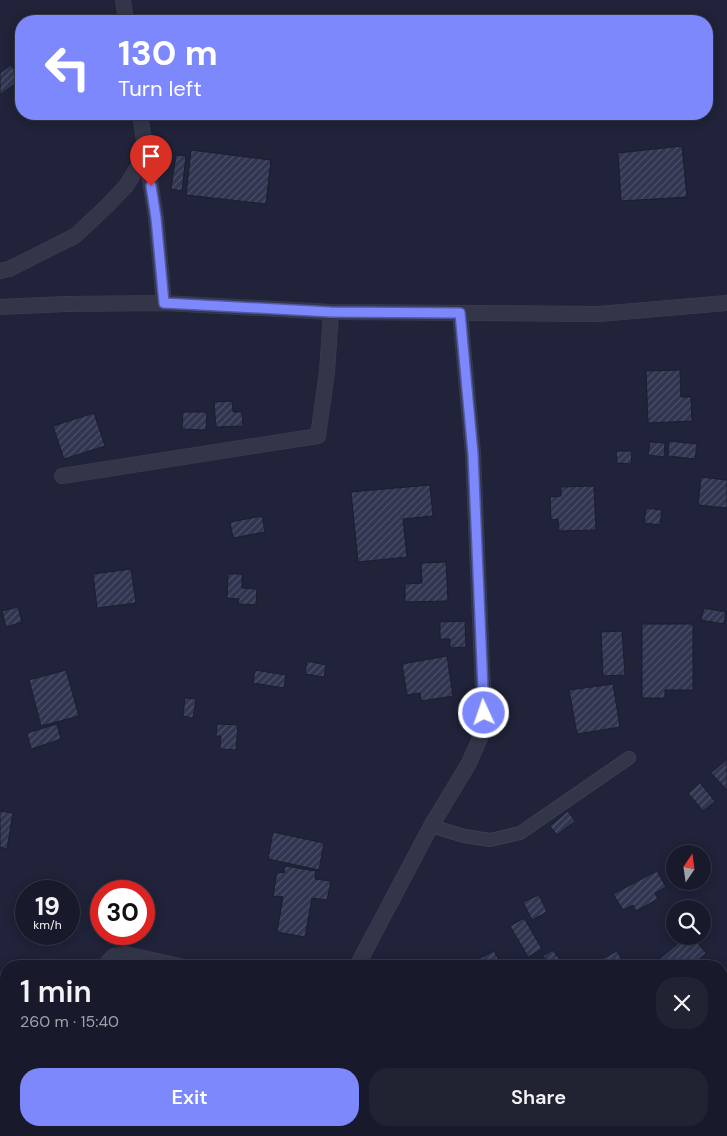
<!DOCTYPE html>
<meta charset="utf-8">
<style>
:root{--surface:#181a2b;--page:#212333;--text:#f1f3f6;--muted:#9fa1a9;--line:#363847;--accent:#7c88fc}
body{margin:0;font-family:"DM Sans",sans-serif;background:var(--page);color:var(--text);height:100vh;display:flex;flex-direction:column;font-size:19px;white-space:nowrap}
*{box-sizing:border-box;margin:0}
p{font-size:16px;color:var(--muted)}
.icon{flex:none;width:28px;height:28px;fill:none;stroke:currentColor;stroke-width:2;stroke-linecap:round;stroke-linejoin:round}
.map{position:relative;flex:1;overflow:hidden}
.sheet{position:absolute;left:0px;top:960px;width:728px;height:176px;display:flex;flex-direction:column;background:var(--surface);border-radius:20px 20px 0 0;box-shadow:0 2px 12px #0003,0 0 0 1px var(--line)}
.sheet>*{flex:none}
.guide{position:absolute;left:15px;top:15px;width:698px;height:105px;border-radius:20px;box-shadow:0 2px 12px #0003,0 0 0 1px var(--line);background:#7c88fc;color:#fff;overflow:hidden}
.needle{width:32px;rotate:13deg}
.fabs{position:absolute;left:666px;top:845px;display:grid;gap:10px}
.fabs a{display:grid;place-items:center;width:45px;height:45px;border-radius:50%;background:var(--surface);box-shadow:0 2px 12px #0003,0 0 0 1px var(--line);font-size:25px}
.speed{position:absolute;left:15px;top:880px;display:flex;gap:10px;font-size:25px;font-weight:700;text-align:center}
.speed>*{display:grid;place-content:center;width:65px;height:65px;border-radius:50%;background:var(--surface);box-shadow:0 2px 12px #0003,0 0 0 1px var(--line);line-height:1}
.speed small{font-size:12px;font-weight:400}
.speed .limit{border:8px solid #d22;background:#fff;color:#111}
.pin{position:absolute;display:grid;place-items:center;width:42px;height:42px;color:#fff;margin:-51px -21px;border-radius:50% 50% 50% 0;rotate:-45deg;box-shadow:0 0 5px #0007}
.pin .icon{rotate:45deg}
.me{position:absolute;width:55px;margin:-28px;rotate:357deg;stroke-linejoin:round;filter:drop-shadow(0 0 4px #0008)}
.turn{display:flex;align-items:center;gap:18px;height:105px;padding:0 20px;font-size:22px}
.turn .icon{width:65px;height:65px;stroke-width:2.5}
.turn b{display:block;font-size:35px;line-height:42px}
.round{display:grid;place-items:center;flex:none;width:52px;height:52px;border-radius:20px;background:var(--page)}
.overview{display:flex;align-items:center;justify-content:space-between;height:85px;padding:0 20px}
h1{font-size:30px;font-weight:600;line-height:38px}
.cta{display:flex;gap:10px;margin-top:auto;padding:10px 20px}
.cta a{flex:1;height:58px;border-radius:20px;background:var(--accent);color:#fff;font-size:20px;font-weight:600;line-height:58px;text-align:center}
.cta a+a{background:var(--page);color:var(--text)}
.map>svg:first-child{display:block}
.building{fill:url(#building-hatch);stroke:#1b1d2f}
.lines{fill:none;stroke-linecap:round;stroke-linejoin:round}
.service-casing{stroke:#3d3f52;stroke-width:14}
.minor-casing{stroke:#3d3f52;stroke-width:16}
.tertiary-casing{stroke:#3d3f52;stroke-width:16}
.service{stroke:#333649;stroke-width:12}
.minor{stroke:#333649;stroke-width:15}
.tertiary{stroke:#333649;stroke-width:15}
.route-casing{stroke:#5158a4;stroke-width:12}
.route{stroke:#7c88fc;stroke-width:9}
</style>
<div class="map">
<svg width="727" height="1136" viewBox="0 0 727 1136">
<defs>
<pattern id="building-hatch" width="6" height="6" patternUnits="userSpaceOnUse" patternTransform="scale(1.25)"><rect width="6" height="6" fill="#313550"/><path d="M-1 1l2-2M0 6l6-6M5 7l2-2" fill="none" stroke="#4c5068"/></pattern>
</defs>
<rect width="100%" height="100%" fill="#202339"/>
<!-- building -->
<g class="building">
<polygon points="11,65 21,79 0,95 0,73"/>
<polygon points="682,146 687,197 621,201 618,153"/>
<polygon points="191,150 271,160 266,204 186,195"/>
<polygon points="176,155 186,156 182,191 171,189"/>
<polygon points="680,370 681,397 691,397 692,421 648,423 646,371"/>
<polygon points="232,401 233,412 242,412 243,426 216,427 214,402"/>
<polygon points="183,412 207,412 206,430 182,429"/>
<polygon points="94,413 105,446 64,459 53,426"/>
<polygon points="669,441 697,444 695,459 668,456"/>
<polygon points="650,442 665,443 664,457 648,455"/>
<polygon points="616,451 632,451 631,464 617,463"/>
<polygon points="701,477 727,480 727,508 698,505"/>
<polygon points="430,485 433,516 403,519 407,557 358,562 351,492"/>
<polygon points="594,486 596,530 559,531 558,519 551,520 550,497 561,496 561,487"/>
<polygon points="646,508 662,510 660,525 644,523"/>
<polygon points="262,516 265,532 233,538 230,522"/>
<polygon points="446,562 448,601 405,602 405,584 422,583 421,563"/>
<polygon points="131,569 136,603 97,608 93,574"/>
<polygon points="228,574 242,574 242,588 257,589 256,605 238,604 239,599 227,598"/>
<polygon points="18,607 22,622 6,627 2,611"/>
<polygon points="704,608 726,612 724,624 701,620"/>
<polygon points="465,621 466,647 450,648 450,639 440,639 440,622"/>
<polygon points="642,624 693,624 693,690 665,690 665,698 642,698"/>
<polygon points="622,631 625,675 603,676 601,632"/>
<polygon points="447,656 453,696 421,701 420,693 407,695 402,664"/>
<polygon points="307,661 326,665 324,677 305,674"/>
<polygon points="66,670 79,716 41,726 29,680"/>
<polygon points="255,670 286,675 284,688 253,683"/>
<polygon points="613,684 620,727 577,734 569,690"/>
<polygon points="185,698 196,699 193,718 183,716"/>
<polygon points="57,724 61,739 31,749 27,733"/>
<polygon points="217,724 238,725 236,750 220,749 221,736 216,736"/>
<polygon points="727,759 727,790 711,773"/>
<polygon points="700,783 715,801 703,811 688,793"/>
<polygon points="0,811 13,813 7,849 0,847"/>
<polygon points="568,811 575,821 557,835 550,826"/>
<polygon points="273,832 324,843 319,870 268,859"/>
<polygon points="285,866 316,871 315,879 331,881 327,900 312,898 305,937 277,932 283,897 273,896 277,872 284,873"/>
<polygon points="657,871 666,887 655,893 658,899 636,911 633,905 623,910 613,894"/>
<polygon points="539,895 547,912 532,920 523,902"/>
<polygon points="524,918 542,949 528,957 510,926"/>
<polygon points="686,936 692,936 706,953 691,966 652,966"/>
<polygon points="553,950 560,960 552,966 550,966 543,956"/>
<polygon points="494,951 502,966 465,966"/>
<polygon points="617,951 623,962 615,966 596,966 594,963"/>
<polygon points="0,1022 6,1025 6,1039 0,1037"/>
</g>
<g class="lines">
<defs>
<polyline id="service" points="431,826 464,836 490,840 520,833 629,758"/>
<g id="minor">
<polyline points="123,0 126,21"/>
<polyline points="146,154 156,218 164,303"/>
<polyline points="0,271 9,269 75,236 107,206 126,186 146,154 140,114"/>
<polyline points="62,476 318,436 327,372 331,312"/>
<polyline points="107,966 108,962 114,956 125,954 180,966"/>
<polyline points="357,966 431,826 469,763 480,738 484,713 473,454 460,313"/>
<polyline points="721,1056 727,1053"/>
<polyline points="141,1130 153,1136"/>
<polyline points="262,1136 267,1130"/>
<polyline points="583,1136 593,1130"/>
</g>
<polyline id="tertiary" points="0,307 65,304 164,303 331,312 599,314 727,303"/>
</defs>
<!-- service casing -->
<use href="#service" class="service-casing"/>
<!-- minor casing -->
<use href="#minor" class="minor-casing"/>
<!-- tertiary casing -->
<use href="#tertiary" class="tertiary-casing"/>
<!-- service -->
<use href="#service" class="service"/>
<!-- minor -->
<use href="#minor" class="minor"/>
<!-- tertiary -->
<use href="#tertiary" class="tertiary"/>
</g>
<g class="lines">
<defs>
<polyline id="route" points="151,186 156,218 164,303 331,312 460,313 473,454 484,713"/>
</defs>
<!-- route casing -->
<use href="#route" class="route-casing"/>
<!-- route -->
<use href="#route" class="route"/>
</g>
</svg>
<div class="fabs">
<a><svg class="needle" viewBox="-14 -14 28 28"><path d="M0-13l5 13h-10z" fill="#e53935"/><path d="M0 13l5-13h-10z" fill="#9fa1a9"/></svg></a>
<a><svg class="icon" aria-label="search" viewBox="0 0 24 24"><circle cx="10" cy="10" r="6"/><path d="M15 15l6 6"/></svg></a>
</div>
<div class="speed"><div>19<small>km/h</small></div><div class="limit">30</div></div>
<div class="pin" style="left:151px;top:186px;background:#d93025"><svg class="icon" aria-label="arrive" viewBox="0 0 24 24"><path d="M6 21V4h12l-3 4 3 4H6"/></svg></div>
<svg class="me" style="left:484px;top:713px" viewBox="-20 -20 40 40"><circle r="17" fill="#7c88fc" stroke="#fff" stroke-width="3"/><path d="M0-11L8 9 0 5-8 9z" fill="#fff"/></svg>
<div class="guide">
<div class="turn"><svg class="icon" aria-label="left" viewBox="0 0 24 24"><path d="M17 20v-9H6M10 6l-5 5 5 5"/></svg><div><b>130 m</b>Turn left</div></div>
</div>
<section class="sheet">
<div class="overview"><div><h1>1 min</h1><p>260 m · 15:40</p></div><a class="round"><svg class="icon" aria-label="close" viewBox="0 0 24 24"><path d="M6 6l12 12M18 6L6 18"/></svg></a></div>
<div class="cta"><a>Exit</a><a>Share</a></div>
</section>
</div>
